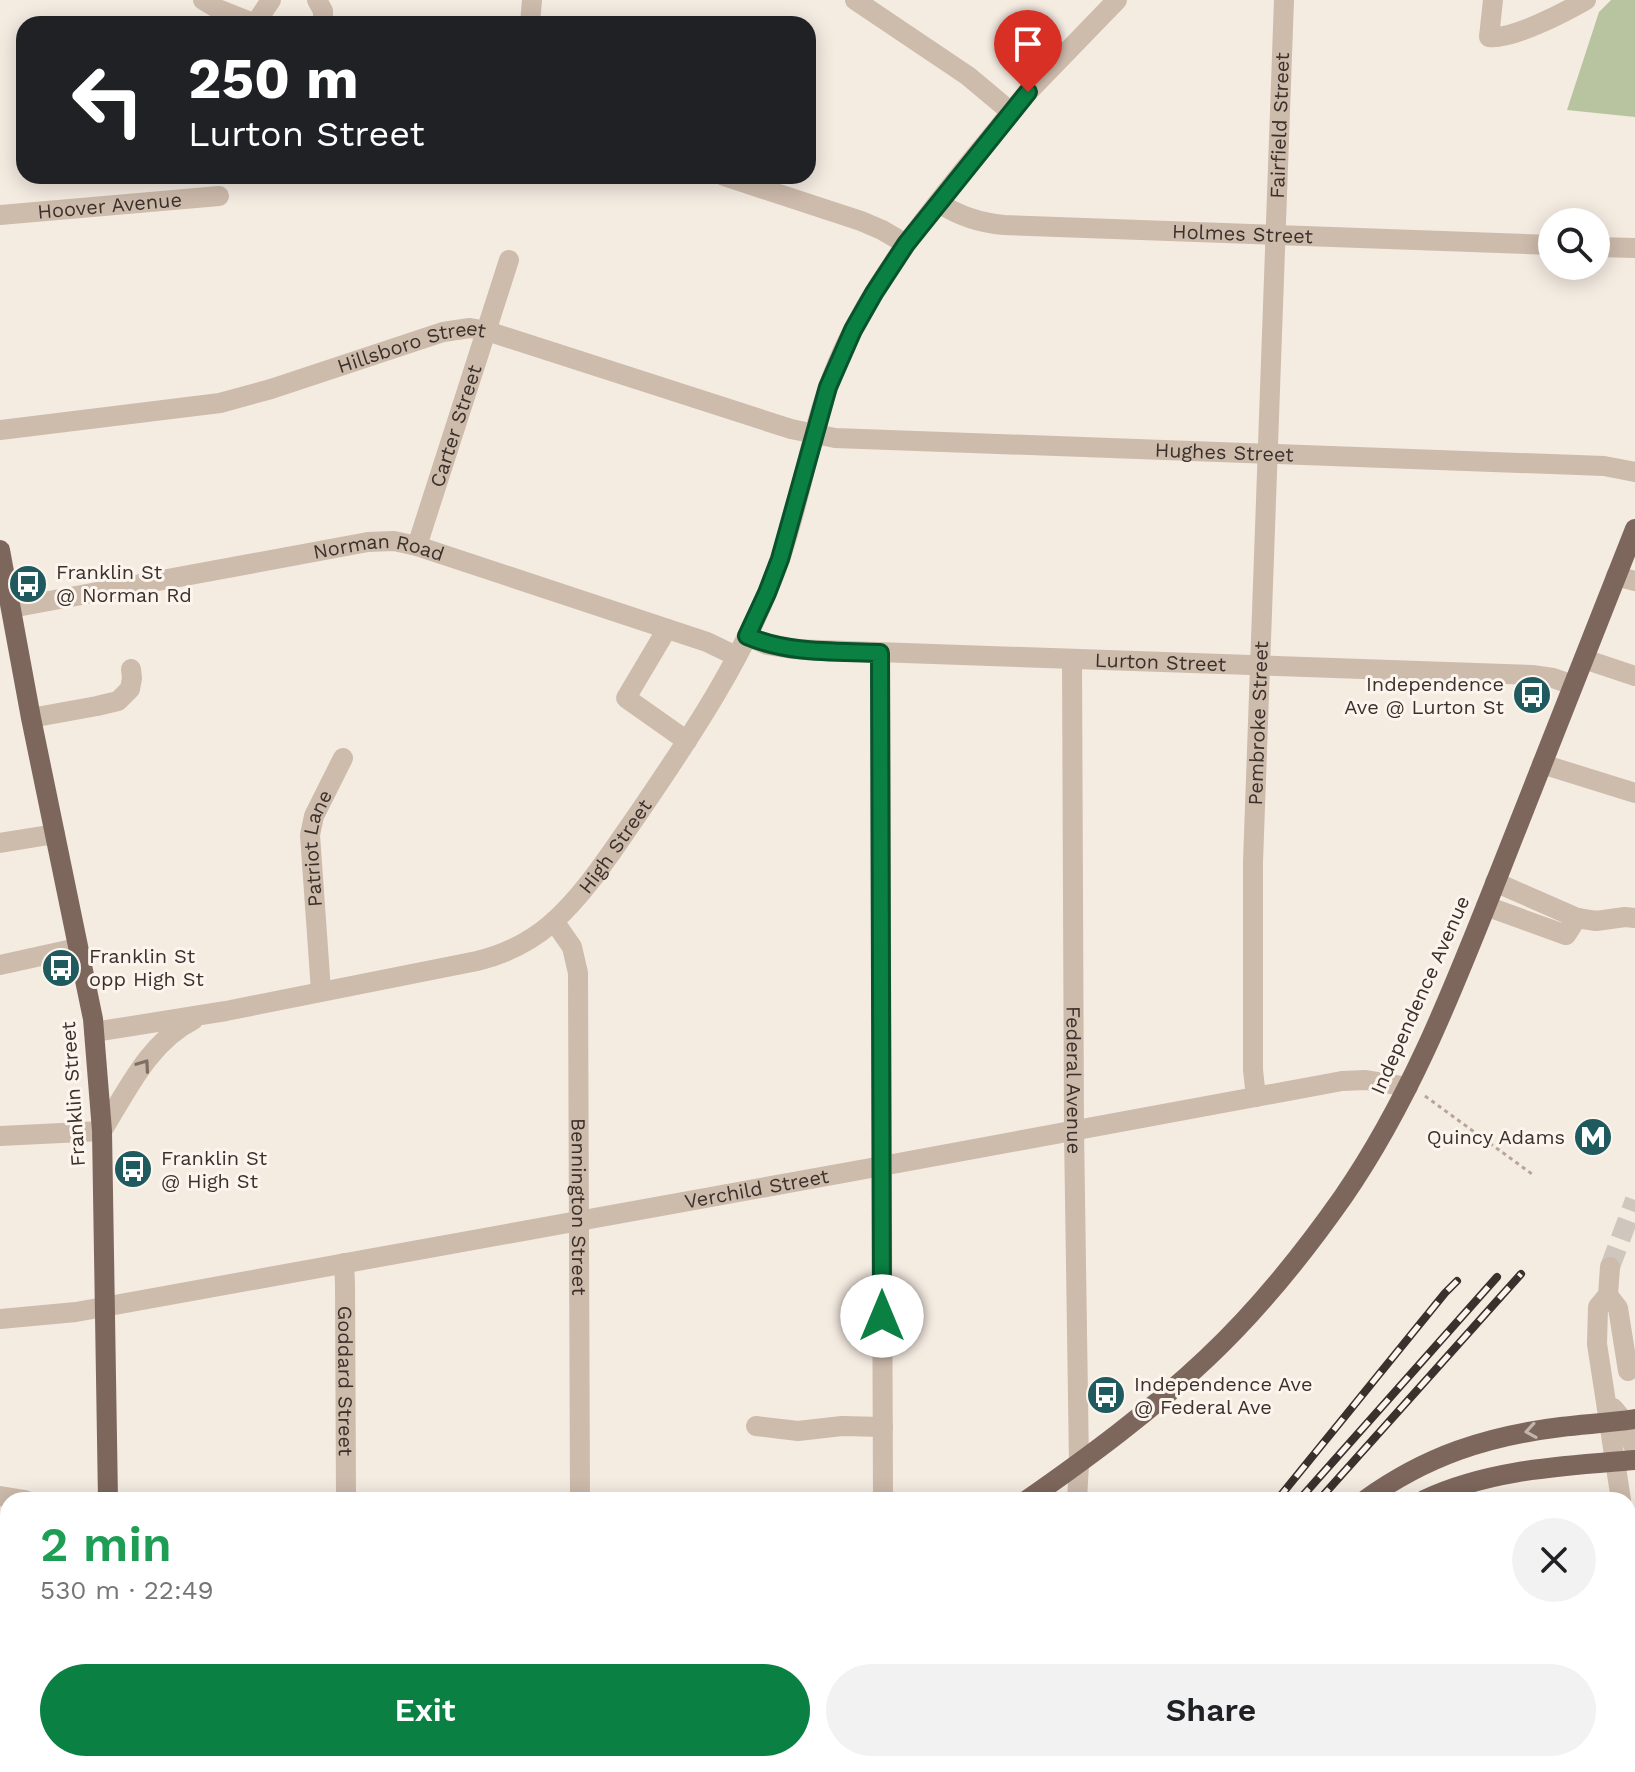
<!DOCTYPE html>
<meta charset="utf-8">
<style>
:root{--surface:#fff;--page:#f2f2f2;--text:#202124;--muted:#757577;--accent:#0b8043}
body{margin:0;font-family:"Work Sans",sans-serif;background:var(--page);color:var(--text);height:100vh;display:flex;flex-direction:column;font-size:30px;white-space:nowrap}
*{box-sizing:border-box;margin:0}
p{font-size:26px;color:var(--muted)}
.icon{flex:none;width:44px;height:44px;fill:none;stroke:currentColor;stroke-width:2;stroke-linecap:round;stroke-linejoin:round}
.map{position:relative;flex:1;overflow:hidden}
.details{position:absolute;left:0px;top:1492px;width:1636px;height:280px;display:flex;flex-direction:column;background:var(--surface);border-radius:24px 24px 0 0;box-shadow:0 4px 20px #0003}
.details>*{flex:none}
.hud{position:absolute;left:16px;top:16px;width:800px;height:168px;border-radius:24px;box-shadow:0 4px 20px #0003;background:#202124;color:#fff;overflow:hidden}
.buttons{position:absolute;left:1538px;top:208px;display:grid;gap:16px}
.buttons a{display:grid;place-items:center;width:72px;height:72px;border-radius:50%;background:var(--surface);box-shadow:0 4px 20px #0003;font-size:40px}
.pin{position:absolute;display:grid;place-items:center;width:68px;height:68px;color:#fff;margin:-82px -34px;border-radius:50% 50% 50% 0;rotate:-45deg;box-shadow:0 0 8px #0007}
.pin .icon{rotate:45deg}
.me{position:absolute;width:88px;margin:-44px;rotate:0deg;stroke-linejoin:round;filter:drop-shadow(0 0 6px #0008)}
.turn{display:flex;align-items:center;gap:28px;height:168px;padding:0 40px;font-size:36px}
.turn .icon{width:104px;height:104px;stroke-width:2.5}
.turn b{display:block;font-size:56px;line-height:68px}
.round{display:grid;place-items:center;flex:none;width:84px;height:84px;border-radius:42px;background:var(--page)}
.overview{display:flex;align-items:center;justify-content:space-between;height:136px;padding:0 40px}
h1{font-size:48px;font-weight:600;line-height:60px;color:#1e9e55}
.action{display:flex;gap:16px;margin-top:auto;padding:16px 40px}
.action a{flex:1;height:92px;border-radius:48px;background:var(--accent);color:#fff;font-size:32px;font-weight:600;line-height:92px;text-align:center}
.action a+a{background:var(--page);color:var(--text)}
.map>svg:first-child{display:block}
.green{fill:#b8c4a0}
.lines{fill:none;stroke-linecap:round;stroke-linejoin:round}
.minor-tunnel{stroke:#cfc6bd;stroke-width:20;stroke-dasharray:20 10;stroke-linecap:butt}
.path{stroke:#b9a596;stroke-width:3;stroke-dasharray:4 4;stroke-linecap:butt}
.minor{stroke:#cdbbac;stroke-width:20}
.major{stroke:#7d675c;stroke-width:20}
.rail-casing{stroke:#3b302b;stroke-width:8}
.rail{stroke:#fbf5ee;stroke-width:5;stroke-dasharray:15;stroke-linecap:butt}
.oneway{stroke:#7d6f65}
.oneway2{stroke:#c2b5ac}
.route-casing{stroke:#07532c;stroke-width:20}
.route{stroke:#0b8043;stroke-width:14}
.labels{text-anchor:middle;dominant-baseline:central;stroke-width:6;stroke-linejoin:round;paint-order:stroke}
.street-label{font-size:20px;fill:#3b302b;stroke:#fbf5ee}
.poi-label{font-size:20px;fill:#3b302b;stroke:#fbf5ee;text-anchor:start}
</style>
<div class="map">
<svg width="1635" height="1772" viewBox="0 0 1635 1772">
<rect width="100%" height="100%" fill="#f4ebe1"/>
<!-- green -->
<g class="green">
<polygon points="1611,0 1635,0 1635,117 1567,110 1599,12"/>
<polygon points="1635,1740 1635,1772 1598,1772 1607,1764 1628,1764 1628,1746"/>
</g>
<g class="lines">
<!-- minor-tunnel -->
<polyline class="minor-tunnel" points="1610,1267 1635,1200"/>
<!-- path -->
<polyline class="path" points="1425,1096 1532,1174"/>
<!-- minor -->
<g class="minor">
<polyline points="203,0 218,9 255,24 271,0"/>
<polyline points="317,0 323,11 323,24"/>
<polyline points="855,0 968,76 1011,112"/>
<path d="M1493 0 1489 37C1512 40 1565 12 1586 0"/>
<polyline points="530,24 532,0"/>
<polyline points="724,176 861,221 882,230 906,244"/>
<path id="s1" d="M939 203C959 216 980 223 1004 225L1552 245"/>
<path id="s2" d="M0 215 219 196"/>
<polyline points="1596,247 1635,248"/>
<path id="s3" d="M0 430 220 403 271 389 443 332 470 328 487 331 791 429 835 438 1604 466 1635 472"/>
<path id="s4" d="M417 546 509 260"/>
<polyline points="1616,576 1635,581"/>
<path id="s5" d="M11 608 368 542 394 541 417 546 707 642 736 656"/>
<polyline points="667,629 626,698 687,741"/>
<path id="s6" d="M747 636 767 645 792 649 1532 675 1553 678 1573 685"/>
<polyline points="880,653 883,1500"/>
<polyline points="1584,659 1635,676"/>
<path id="s7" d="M1072 660 1074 1131 1079 1464 1077 1500"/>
<polyline points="31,718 97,706 118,701 130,689 132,678 131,669"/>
<polyline points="1542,764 1635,793"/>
<polyline points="0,843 55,834"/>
<polyline points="1486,906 1566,935 1577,918 1495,882"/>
<polyline points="1577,918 1596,921 1625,917 1635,918"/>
<path id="s8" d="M554 921 572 947 578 973 580 1500"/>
<polyline points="0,965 77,948"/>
<path id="s9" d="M321 991 310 835 314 816 343 758"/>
<path id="s10" d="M94 1032 226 1011 477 961C506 954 530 942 552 923 586 893 612 851 638 814 692 735 747 653 779 562 804 492 812 416 844 348 885 260 951 187 1011 112L1028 92 1117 0"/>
<path id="s11" d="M1256 1097 1253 1070V862L1284 0"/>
<path d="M0 1136 102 1131C127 1091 149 1042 193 1020"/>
<path id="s12" d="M344 1263 345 1284 346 1500"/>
<polyline points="1610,1267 1608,1295 1598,1307 1597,1344 1621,1500"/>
<polyline points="1608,1295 1618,1308 1628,1371"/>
<path id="s13" d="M0 1319 76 1312 882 1166 1342 1081 1366 1080 1408 1087"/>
<polyline points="1613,1408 1624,1421 1635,1450"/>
<polyline points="756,1426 798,1431 842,1426 883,1427"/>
<polyline points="0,1496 25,1500"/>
<polyline points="1628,1538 1635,1568"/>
<polyline points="1628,1713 1635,1705"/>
<polyline points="348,1764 348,1772"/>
<polyline points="582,1764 583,1772"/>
<polyline points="835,1764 844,1772"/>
<polyline points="1569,1767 1573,1764"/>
<polyline points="907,1772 914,1764"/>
</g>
<!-- major -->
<g class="major">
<polyline points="0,550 31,718 93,1019 102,1131 108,1500"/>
<path d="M1027 1500C1090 1456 1151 1411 1207 1358 1258 1310 1303 1254 1343 1197 1412 1097 1455 984 1500 871 1545 757 1590 643 1635 529"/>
<path d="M1365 1500C1426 1456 1487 1436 1561 1427 1585 1424 1610 1423 1635 1419"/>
<path d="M1424 1500C1490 1469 1564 1466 1635 1460"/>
<polyline points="109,1764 109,1772"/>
<polyline points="635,1772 647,1764"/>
<polyline points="1121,1772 1128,1764"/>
</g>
<defs>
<g id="rail">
<polyline points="1277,1500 1445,1293 1457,1281"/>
<polyline points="1299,1500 1497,1277"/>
<polyline points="1319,1500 1521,1274"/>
<polyline points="1057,1772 1064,1764"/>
<polyline points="1076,1772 1083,1764"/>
</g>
</defs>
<!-- rail casing -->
<use href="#rail" class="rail-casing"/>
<!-- rail -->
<use href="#rail" class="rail"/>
</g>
<!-- one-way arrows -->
<defs><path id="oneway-chevron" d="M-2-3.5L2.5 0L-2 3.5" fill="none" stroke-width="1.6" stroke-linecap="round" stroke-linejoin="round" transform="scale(2)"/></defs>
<use class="oneway" href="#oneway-chevron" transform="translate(144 1065) rotate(-55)"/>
<use class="oneway2" href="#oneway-chevron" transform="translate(1531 1431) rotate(171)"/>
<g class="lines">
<defs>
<path id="route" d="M882 1316 880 653C835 651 789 654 747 636L767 593 780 559 828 387 853 330 874 293 906 244 1028 92"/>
</defs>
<!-- route casing -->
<use href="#route" class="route-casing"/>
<!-- route -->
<use href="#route" class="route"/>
</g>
<!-- icons -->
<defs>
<symbol id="bus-disc" viewBox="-11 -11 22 22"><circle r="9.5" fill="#1f5a5e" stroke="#fbf5ee"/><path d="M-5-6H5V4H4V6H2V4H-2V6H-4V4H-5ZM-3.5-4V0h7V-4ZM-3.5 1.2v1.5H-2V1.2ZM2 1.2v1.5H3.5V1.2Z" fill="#fff"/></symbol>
<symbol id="metro-disc" viewBox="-11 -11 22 22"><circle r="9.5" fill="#1f5a5e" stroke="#fbf5ee"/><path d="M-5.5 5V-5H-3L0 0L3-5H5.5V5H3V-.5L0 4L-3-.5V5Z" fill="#fff"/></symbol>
</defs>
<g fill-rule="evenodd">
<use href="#bus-disc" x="6" y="562" width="44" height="44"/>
<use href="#bus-disc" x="1510" y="673" width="44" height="44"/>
<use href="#bus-disc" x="39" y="946" width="44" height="44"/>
<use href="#metro-disc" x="1571" y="1115" width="44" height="44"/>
<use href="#bus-disc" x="111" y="1147" width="44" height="44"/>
<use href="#bus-disc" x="1084" y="1373" width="44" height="44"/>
</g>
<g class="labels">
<!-- street labels -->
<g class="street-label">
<text stroke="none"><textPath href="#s11" startOffset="972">Fairfield Street</textPath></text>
<text stroke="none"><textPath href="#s2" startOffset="110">Hoover Avenue</textPath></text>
<text stroke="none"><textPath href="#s1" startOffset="308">Holmes Street</textPath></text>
<text stroke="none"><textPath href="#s3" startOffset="422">Hillsboro Street</textPath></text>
<text stroke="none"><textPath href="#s4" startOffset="126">Carter Street</textPath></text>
<text stroke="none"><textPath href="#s3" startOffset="1254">Hughes Street</textPath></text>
<text stroke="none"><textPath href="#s5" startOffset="374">Norman Road</textPath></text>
<text stroke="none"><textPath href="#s6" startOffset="416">Lurton Street</textPath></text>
<text stroke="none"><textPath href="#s11" startOffset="374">Pembroke Street</textPath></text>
<text stroke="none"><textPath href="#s10" startOffset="574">High Street</textPath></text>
<text stroke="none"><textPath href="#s9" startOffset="144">Patriot Lane</textPath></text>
<text transform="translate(1420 995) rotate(-66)">Independence Avenue</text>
<text stroke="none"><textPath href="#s7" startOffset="420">Federal Avenue</textPath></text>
<text transform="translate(73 1094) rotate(-94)">Franklin Street</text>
<text stroke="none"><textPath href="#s13" startOffset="768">Verchild Street</textPath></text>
<text stroke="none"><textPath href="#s8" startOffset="292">Bennington Street</textPath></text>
<text stroke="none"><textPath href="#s12" startOffset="118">Goddard Street</textPath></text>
</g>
<!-- poi labels -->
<g class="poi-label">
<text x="56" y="572">Franklin St<tspan x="56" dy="23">@ Norman Rd</tspan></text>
<text x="1504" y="684" text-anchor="end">Independence<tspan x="1504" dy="23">Ave @ Lurton St</tspan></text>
<text x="89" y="956">Franklin St<tspan x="89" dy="23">opp High St</tspan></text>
<text x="1565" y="1137" text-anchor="end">Quincy Adams</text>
<text x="161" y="1158">Franklin St<tspan x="161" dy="23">@ High St</tspan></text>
<text x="1134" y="1384">Independence Ave<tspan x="1134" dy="23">@ Federal Ave</tspan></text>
</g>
</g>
</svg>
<div class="buttons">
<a><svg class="icon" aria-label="search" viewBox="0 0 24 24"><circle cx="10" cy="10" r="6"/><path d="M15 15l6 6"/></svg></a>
</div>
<div class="pin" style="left:1028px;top:92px;background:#d93025"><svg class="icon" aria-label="arrive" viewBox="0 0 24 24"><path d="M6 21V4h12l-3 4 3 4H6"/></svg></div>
<svg class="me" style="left:882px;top:1316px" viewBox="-20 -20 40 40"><circle r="19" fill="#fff"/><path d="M0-13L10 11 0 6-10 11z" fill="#0b8043"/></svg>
<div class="hud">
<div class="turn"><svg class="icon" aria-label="left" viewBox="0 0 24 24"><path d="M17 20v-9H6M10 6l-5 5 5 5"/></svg><div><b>250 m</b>Lurton Street</div></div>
</div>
<section class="details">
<div class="overview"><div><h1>2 min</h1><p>530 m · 22:49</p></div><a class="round"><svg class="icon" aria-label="close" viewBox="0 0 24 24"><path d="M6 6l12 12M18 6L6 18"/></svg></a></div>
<div class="action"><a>Exit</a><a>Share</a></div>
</section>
</div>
